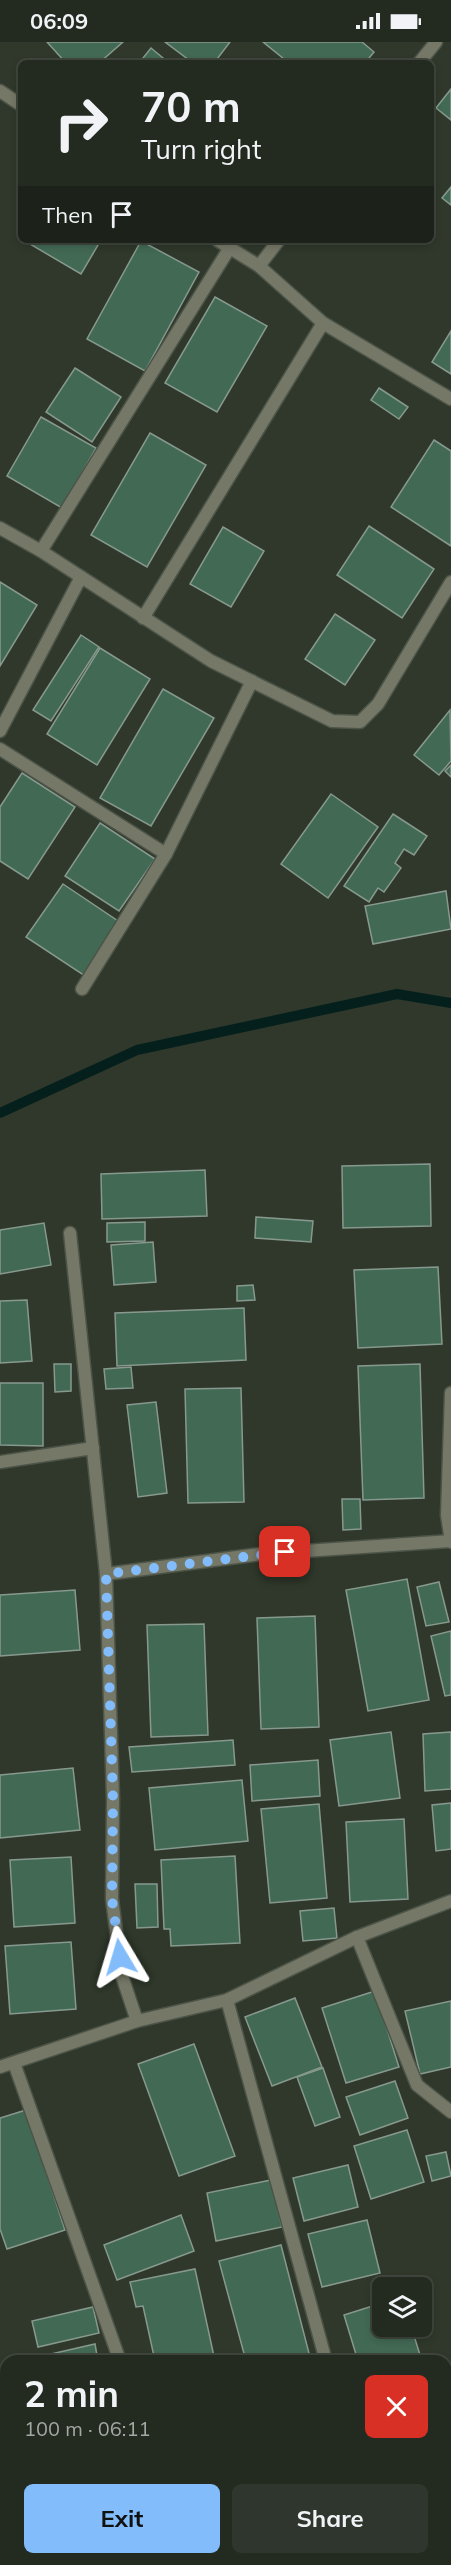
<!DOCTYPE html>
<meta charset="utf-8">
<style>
:root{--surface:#232a20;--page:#2f362d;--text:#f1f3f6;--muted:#a3a7a5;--line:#40463e;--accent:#82bcfa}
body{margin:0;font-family:Mulish,sans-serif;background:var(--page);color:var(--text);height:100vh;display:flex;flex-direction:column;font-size:22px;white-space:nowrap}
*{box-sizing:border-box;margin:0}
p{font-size:20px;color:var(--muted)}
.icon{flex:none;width:33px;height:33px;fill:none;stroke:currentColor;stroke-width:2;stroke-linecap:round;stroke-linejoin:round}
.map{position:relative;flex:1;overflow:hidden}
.panel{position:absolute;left:0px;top:2313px;width:452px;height:210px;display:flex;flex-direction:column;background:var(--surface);border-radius:18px 18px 0 0;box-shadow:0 3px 9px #0003,0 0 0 2px var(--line)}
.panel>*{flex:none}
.top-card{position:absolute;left:18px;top:18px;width:416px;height:183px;border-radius:9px;box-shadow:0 3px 9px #0003,0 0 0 2px var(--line);background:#232a20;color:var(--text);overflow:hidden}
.buttons{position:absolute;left:372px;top:2235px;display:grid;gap:12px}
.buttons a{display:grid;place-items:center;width:60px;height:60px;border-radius:9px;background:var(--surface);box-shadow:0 3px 9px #0003,0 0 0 2px var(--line);font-size:30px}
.pin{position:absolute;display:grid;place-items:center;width:51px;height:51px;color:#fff;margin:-26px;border-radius:12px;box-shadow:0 3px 9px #0006}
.me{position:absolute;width:66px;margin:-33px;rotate:353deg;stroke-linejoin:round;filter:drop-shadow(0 0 4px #0008)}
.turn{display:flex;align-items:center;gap:21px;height:126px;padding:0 24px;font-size:27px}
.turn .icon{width:78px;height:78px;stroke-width:2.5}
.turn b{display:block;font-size:42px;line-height:51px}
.then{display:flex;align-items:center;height:57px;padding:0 24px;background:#0003;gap:12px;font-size:22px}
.round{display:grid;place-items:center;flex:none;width:63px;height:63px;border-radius:9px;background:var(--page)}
.headline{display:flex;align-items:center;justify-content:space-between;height:102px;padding:0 24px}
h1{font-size:36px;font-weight:700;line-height:45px}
.primary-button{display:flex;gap:12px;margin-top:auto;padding:12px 24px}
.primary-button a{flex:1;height:69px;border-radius:9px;background:var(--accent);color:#111;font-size:24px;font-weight:700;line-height:69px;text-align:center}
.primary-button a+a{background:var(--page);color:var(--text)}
.status{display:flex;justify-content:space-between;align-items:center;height:42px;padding:0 30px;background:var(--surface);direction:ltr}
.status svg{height:16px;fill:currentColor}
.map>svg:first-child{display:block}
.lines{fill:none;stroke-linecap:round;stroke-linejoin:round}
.stream{stroke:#05201c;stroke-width:10}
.building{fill:#426954;stroke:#87998e;stroke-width:1.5}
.minor-casing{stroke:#4c5448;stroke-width:15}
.minor{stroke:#757867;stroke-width:12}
.route{stroke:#82bcfa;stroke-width:10;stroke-dasharray:0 18}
</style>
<div class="status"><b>06:09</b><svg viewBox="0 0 49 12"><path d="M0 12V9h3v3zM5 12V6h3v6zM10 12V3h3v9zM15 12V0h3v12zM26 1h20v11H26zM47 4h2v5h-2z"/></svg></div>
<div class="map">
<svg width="451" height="2523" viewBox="0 0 451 2523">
<rect width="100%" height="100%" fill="#2f382b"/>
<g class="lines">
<!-- stream -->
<polyline class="stream" points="0,1071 137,1008 397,952 451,961"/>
</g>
<!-- building -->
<g class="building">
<polygon points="47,0 123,0 99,21 66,21"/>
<polygon points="165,0 230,0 214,21 193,21"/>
<polygon points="263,0 362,0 374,10 365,21 289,21"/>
<polygon points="151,6 169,21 139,21"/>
<polygon points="451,47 451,78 436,66"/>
<polygon points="451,145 451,163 442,156"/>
<polygon points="33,198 101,198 81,232 30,202"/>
<polygon points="141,199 199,230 145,329 87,297"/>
<polygon points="215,255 267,284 217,370 165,341"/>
<polygon points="451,289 451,332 432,320"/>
<polygon points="75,326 121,355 92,400 46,370"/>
<polygon points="379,346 408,365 399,377 371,358"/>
<polygon points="41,375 96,406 62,466 7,434"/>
<polygon points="150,391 206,423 147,525 91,493"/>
<polygon points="434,398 451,409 451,504 391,465"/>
<polygon points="369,484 434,527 402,576 337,533"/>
<polygon points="223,485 264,509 231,565 190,542"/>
<polygon points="0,540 37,563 0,624"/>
<polygon points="335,572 375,598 345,643 305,617"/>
<polygon points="81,593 99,605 51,679 33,668"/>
<polygon points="100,606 150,637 97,723 47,692"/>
<polygon points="163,647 214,676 151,784 100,756"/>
<polygon points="450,668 451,719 439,733 414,713"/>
<polygon points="451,723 451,735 445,729"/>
<polygon points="22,731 75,765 28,837 0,819 0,765"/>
<polygon points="331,752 378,785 328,856 281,822"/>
<polygon points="393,772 427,794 414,813 404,807 395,821 401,826 384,850 378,846 369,860 344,844"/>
<polygon points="100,781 155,817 119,869 65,834"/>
<polygon points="63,842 121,881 85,934 26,895"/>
<polygon points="446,849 451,887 373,902 365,864"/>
<polygon points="430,1122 431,1184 343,1186 342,1124"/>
<polygon points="205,1128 207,1174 102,1177 101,1132"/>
<polygon points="256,1175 313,1179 311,1200 255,1196"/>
<polygon points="145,1180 145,1199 107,1200 107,1181"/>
<polygon points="44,1181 51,1223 0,1232 0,1188"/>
<polygon points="153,1200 156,1240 114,1243 111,1203"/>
<polygon points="438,1225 442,1302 358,1306 354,1228"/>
<polygon points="253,1243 255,1258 237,1259 237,1244"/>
<polygon points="27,1258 32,1319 0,1321 0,1259"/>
<polygon points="244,1266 246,1318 117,1324 115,1271"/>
<polygon points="54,1322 71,1322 71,1349 55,1350"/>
<polygon points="420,1322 424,1456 363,1458 358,1324"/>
<polygon points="131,1325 133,1346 106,1347 104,1327"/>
<polygon points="0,1341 43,1341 43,1404 0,1403"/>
<polygon points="241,1346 244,1460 188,1461 185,1347"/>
<polygon points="156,1360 167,1451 138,1455 127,1363"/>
<polygon points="342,1457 360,1457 361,1487 343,1488"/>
<polygon points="407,1537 429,1658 368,1669 346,1548"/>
<polygon points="439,1540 449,1580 426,1584 417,1545"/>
<polygon points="75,1548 80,1608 0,1614 0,1553"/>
<polygon points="315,1574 319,1685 261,1687 257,1576"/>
<polygon points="204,1582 208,1693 151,1695 147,1583"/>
<polygon points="451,1589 451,1653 445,1654 431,1594"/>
<polygon points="391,1690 400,1756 339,1764 330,1698"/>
<polygon points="451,1690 451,1747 425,1749 423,1692"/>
<polygon points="233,1698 235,1723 132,1730 129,1705"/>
<polygon points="318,1718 320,1754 252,1759 250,1723"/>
<polygon points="73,1726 80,1788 0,1796 0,1733"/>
<polygon points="242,1738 248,1799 155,1808 149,1746"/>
<polygon points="451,1761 451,1807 436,1809 432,1763"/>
<polygon points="319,1762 327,1856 270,1861 261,1767"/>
<polygon points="404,1777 408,1857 350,1860 346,1780"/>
<polygon points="235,1814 240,1901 171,1904 170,1887 164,1887 161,1818"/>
<polygon points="71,1815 75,1881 14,1885 10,1818"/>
<polygon points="135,1842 157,1842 158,1885 137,1886"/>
<polygon points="334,1866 337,1896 303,1899 300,1869"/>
<polygon points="71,1900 76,1967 10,1972 5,1904"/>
<polygon points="375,1949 399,2025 346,2041 322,1966"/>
<polygon points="295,1956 322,2025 272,2044 245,1975"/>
<polygon points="451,1959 451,2025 420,2032 405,1969"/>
<polygon points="194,2002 235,2114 179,2134 138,2022"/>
<polygon points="323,2026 340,2075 315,2084 297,2035"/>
<polygon points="395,2039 408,2076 360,2093 346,2055"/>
<polygon points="26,2068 65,2188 7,2207 0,2187 0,2076"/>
<polygon points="407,2088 424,2140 371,2157 354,2104"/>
<polygon points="446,2110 451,2134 432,2139 426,2114"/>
<polygon points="348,2123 358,2165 304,2179 293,2136"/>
<polygon points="271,2138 282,2185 216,2199 207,2151"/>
<polygon points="181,2173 194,2209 117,2238 104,2203"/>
<polygon points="367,2178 380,2231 322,2245 308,2192"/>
<polygon points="281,2203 311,2319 246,2319 219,2219"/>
<polygon points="195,2227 215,2319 155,2319 143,2264 136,2265 130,2240"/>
<polygon points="382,2261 382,2284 411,2284 420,2313 399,2319 358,2319 344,2273"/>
<polygon points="93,2265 99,2291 38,2305 32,2279"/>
<polygon points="95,2302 98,2319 43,2319 42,2314"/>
<polygon points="6,2344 6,2406 0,2408 0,2345"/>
<polygon points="451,2422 451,2472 446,2449 446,2424"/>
<polygon points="20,2517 77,2517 78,2523 21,2523"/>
<polygon points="88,2517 145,2517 146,2523 89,2523"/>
<polygon points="171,2517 194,2517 196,2523 172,2523"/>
<polygon points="251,2517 332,2517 333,2523 252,2523"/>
<polygon points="365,2517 438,2517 439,2523 366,2523"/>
</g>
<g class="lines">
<defs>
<g id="minor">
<polyline points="419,21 436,0"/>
<polyline points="0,49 21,63"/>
<polyline points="217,198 259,224 323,281 451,357"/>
<polyline points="259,224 279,198"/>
<polyline points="0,486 41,509 211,619 332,679 360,680 378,662 451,540"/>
<polyline points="41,509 229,207"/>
<polyline points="143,576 323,281"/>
<polyline points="0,689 81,535"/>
<polyline points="0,707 166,812"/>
<polyline points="82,947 166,812 252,639"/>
<polyline points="70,1191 106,1532 113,1757 112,1857 122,1934 137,1979"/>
<polyline points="451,1351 447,1473 451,1500"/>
<polyline points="0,1420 93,1406"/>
<polyline points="106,1532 261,1512 451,1499"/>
<polyline points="357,1895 417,2043 451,2070"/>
<polyline points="227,1958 326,2319"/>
<polyline points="14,2021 120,2319"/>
<polyline points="0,2025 137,1979 227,1958 357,1895 451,1859"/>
<polyline points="446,2358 451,2357"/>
<polyline points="0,2452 6,2451"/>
<polyline points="205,2517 206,2523"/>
<polyline points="336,2517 337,2523"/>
</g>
</defs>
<!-- minor casing -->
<use href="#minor" class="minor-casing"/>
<!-- minor -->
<use href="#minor" class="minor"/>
</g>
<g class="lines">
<!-- route -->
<polyline class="route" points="120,1915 112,1857 113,1757 106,1532 285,1510"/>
</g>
</svg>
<div class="buttons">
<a><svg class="icon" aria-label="layers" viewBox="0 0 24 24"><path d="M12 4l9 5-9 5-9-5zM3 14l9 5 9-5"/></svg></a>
</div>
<div class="pin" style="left:285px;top:1510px;background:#d93025"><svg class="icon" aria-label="arrive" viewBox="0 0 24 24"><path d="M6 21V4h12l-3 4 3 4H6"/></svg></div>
<svg class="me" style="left:120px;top:1915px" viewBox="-20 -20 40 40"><path d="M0-17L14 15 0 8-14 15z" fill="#82bcfa" stroke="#fff" stroke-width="4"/></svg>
<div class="top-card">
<div class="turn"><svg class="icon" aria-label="right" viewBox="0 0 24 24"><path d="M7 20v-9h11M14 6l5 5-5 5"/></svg><div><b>70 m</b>Turn right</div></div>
<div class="then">Then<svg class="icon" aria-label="arrive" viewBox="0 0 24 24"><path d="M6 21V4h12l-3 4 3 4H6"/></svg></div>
</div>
<section class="panel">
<div class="headline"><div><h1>2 min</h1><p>100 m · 06:11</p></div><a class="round" style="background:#d93025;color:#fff"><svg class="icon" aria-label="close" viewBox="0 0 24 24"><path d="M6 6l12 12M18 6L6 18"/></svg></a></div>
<div class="primary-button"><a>Exit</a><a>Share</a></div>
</section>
</div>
